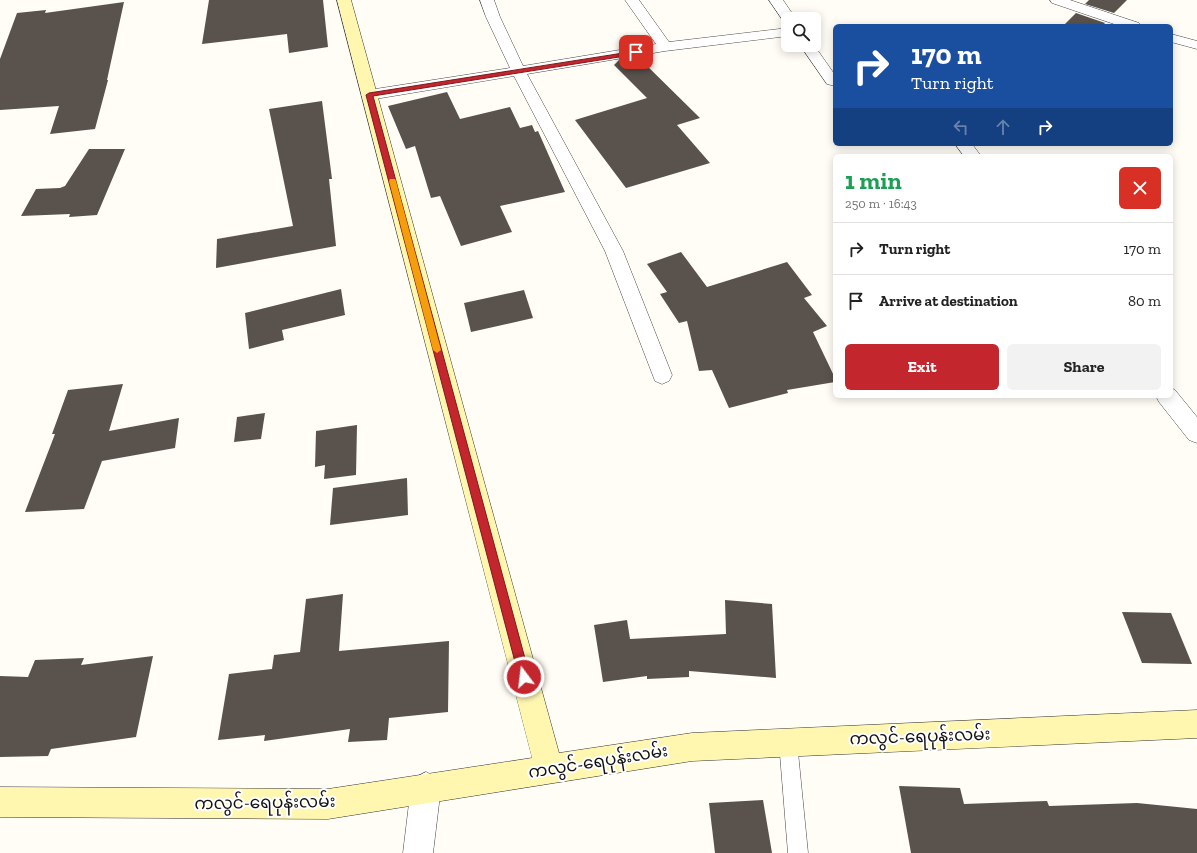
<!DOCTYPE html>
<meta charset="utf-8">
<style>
:root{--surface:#fff;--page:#f2f2f2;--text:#222;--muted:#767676;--line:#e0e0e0;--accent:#c4262e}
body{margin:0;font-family:"Zilla Slab","Noto Sans Myanmar",serif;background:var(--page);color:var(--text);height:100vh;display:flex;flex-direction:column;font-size:15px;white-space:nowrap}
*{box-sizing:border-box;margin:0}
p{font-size:13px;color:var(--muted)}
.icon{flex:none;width:22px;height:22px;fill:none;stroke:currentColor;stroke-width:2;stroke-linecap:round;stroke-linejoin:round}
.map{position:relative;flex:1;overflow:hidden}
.sheet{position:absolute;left:833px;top:154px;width:340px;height:244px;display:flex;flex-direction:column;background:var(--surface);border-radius:6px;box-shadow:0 2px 10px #0003}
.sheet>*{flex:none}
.guide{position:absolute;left:833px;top:24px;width:340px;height:122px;border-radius:6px;box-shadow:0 2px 10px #0003;background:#1a4fa0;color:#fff;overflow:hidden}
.controls{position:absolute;left:781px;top:12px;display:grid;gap:8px}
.controls a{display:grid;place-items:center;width:40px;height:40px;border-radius:6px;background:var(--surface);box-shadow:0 2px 10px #0003;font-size:20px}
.pin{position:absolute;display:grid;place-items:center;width:34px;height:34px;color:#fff;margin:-17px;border-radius:8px;box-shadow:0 2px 6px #0006}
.me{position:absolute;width:44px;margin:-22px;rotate:345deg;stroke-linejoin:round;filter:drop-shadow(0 0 3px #0008)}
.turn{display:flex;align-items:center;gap:14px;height:84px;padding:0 12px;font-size:18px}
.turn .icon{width:52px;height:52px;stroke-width:2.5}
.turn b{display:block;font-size:28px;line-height:34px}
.lanes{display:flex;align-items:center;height:38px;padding:0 12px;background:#0003;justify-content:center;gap:20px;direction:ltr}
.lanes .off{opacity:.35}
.round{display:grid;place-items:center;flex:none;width:42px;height:42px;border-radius:6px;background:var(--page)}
.overview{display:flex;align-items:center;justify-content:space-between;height:68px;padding:0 12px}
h1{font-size:24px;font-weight:700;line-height:30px;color:#1e9e55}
.primary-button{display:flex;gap:8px;margin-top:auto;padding:8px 12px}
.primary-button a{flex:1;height:46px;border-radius:6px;background:var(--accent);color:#fff;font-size:16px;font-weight:700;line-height:46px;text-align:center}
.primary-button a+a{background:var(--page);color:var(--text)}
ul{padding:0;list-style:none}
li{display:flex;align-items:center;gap:12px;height:52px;padding:0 12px;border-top:1px solid var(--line)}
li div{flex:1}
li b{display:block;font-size:15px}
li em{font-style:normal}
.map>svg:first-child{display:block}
.building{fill:#5a524d}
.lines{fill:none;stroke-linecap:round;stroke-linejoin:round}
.lane-casing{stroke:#444;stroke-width:1}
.street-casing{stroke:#444;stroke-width:1}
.secondary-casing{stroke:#333;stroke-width:1}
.lane{fill:#fff;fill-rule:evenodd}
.street{fill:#fff;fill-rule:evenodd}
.secondary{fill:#fff6b0;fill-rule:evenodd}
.route{fill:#c4262e;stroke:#7f191e}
.slow{fill:#f59e0b}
.labels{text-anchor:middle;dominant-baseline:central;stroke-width:4;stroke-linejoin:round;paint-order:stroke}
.near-street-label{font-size:17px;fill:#111;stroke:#fff}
</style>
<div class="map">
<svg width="1197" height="853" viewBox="0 0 1197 853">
<rect width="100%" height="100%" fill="#fffdf5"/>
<!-- building -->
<g class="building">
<polygon points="209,0 323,0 328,47 289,53 287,34 202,44"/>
<polygon points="1089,0 1127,0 1114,13 1085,4"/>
<polygon points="124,2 107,80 108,80 95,129 50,134 59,106 0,110 0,59 17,13 46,10 45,13"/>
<polygon points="1076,13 1105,23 1102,26 1063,26"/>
<polygon points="638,57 700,118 677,125 710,163 626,188 575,120 647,98 614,65 619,60"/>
<polygon points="447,92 460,119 510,107 520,128 532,125 535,132 538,131 565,192 500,206 512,232 461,246 440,196 431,198 415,146 406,149 388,106"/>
<polygon points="322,101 332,179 329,179 336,246 216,268 217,239 293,226 269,109"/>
<polygon points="89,149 125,149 97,215 69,217 70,214 21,216 36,189 60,188 65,186"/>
<polygon points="681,252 707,287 787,262 812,295 804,298 827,326 813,332 835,378 835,382 787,390 788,393 729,408 712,370 699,371 687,321 679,323 660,294 667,292 647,264"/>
<polygon points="341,289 345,315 282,330 284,340 249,349 245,313"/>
<polygon points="524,290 533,318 471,332 464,303"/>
<polygon points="123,384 109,431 179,418 175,448 102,461 84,509 25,512 55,434 52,434 68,390"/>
<polygon points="265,413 261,439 234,442 237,417"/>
<polygon points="357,425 356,475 324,479 325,465 315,467 316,431"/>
<polygon points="407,478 408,515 330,525 333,488"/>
<polygon points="343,594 339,651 449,641 448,712 389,718 387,740 348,742 350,729 264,741 265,735 218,740 229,674 272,669 274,655 300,652 306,599"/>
<polygon points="725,600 772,604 776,678 689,671 689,677 647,679 647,676 603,682 594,625 627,620 630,639 726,634"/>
<polygon points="1122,612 1171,613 1192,664 1142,663"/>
<polygon points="153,656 136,737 51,749 48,756 0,757 0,676 28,677 35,660 84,658 81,665"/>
<polygon points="899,786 960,788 964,804 1047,801 1049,806 1137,803 1197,809 1197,853 911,853"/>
<polygon points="763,800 772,853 715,853 709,803"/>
</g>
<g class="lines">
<defs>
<polygon id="lane" points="788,733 794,736 797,742 808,853 788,853 779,742 782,736"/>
<g id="street">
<polygon points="480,0 494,0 500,17 523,66 656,44 625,0 639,0 669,42 788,28 788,36 665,51 527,74 623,251 672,375 669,381 662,384 655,381 605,251 514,76 369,100 364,98 361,95 364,92 369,90 510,68 486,17"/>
<polygon points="769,0 783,0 796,19 788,19 788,23 784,22"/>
<polygon points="1050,0 1070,0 1139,23 1141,26 1120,26 1052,3"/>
<polygon points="1171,34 1197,41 1197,49 1171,42"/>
<polygon points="800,45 814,45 835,75 835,86 827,84"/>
<polygon points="955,144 972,144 981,156 964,156"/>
<polygon points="1171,388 1175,390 1197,417 1197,443 1189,440 1159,402 1156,396 1171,396"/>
<polygon points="426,772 436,777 441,787 433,853 403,853 411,787 416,777"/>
</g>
<polygon id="secondary" points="337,0 351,0 559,753 692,733 1197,710 1197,738 692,761 328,819 0,817 0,787 328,789 532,758"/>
</defs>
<!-- lane casing -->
<use href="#lane" class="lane-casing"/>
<!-- street casing -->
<use href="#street" class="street-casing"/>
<!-- secondary casing -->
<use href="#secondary" class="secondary-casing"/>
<!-- lane -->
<use href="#lane" class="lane"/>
<!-- street -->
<use href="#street" class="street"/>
<!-- secondary -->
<use href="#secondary" class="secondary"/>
</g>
<!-- route -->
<polygon class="route" points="636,51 638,51 638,54 373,96 530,677 528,681 524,683 520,681 519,677 366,95 369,93"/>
<!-- slow -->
<polygon class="slow" points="390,179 395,179 396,181 441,350 437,353 433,350 389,181"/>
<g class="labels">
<!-- near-street labels -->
<g class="near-street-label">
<text transform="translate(920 736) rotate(-2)">ကလွင်-ရေပုန်းလမ်း</text>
<text transform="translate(598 761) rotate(-9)">ကလွင်-ရေပုန်းလမ်း</text>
<text transform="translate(265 802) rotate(-1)">ကလွင်-ရေပုန်းလမ်း</text>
</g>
</g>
</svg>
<div class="controls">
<a><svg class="icon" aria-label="search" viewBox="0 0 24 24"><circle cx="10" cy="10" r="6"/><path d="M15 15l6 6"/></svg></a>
</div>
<div class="pin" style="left:636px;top:52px;background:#d93025"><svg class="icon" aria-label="arrive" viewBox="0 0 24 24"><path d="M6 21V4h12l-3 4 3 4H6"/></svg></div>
<svg class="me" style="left:524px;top:677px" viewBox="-20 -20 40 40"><circle r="17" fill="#c4262e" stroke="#fff" stroke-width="3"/><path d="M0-11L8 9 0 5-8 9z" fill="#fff"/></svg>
<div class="guide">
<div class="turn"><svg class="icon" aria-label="right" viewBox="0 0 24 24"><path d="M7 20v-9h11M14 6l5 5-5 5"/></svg><div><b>170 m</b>Turn right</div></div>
<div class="lanes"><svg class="icon off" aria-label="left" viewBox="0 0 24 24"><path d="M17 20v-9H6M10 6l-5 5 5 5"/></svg><svg class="icon off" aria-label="ahead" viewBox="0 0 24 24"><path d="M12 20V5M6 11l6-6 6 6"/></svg><svg class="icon" aria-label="right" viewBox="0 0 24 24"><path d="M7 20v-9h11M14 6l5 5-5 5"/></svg></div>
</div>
<section class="sheet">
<div class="overview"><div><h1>1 min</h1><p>250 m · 16:43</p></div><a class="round" style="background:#d93025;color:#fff"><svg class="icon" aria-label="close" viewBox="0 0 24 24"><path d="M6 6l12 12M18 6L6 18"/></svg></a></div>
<ul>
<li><svg class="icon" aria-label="right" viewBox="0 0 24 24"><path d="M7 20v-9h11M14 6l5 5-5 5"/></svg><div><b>Turn right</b></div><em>170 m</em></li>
<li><svg class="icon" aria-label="arrive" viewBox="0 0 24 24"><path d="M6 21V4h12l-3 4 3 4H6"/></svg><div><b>Arrive at destination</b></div><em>80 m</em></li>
</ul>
<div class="primary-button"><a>Exit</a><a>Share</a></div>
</section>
</div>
